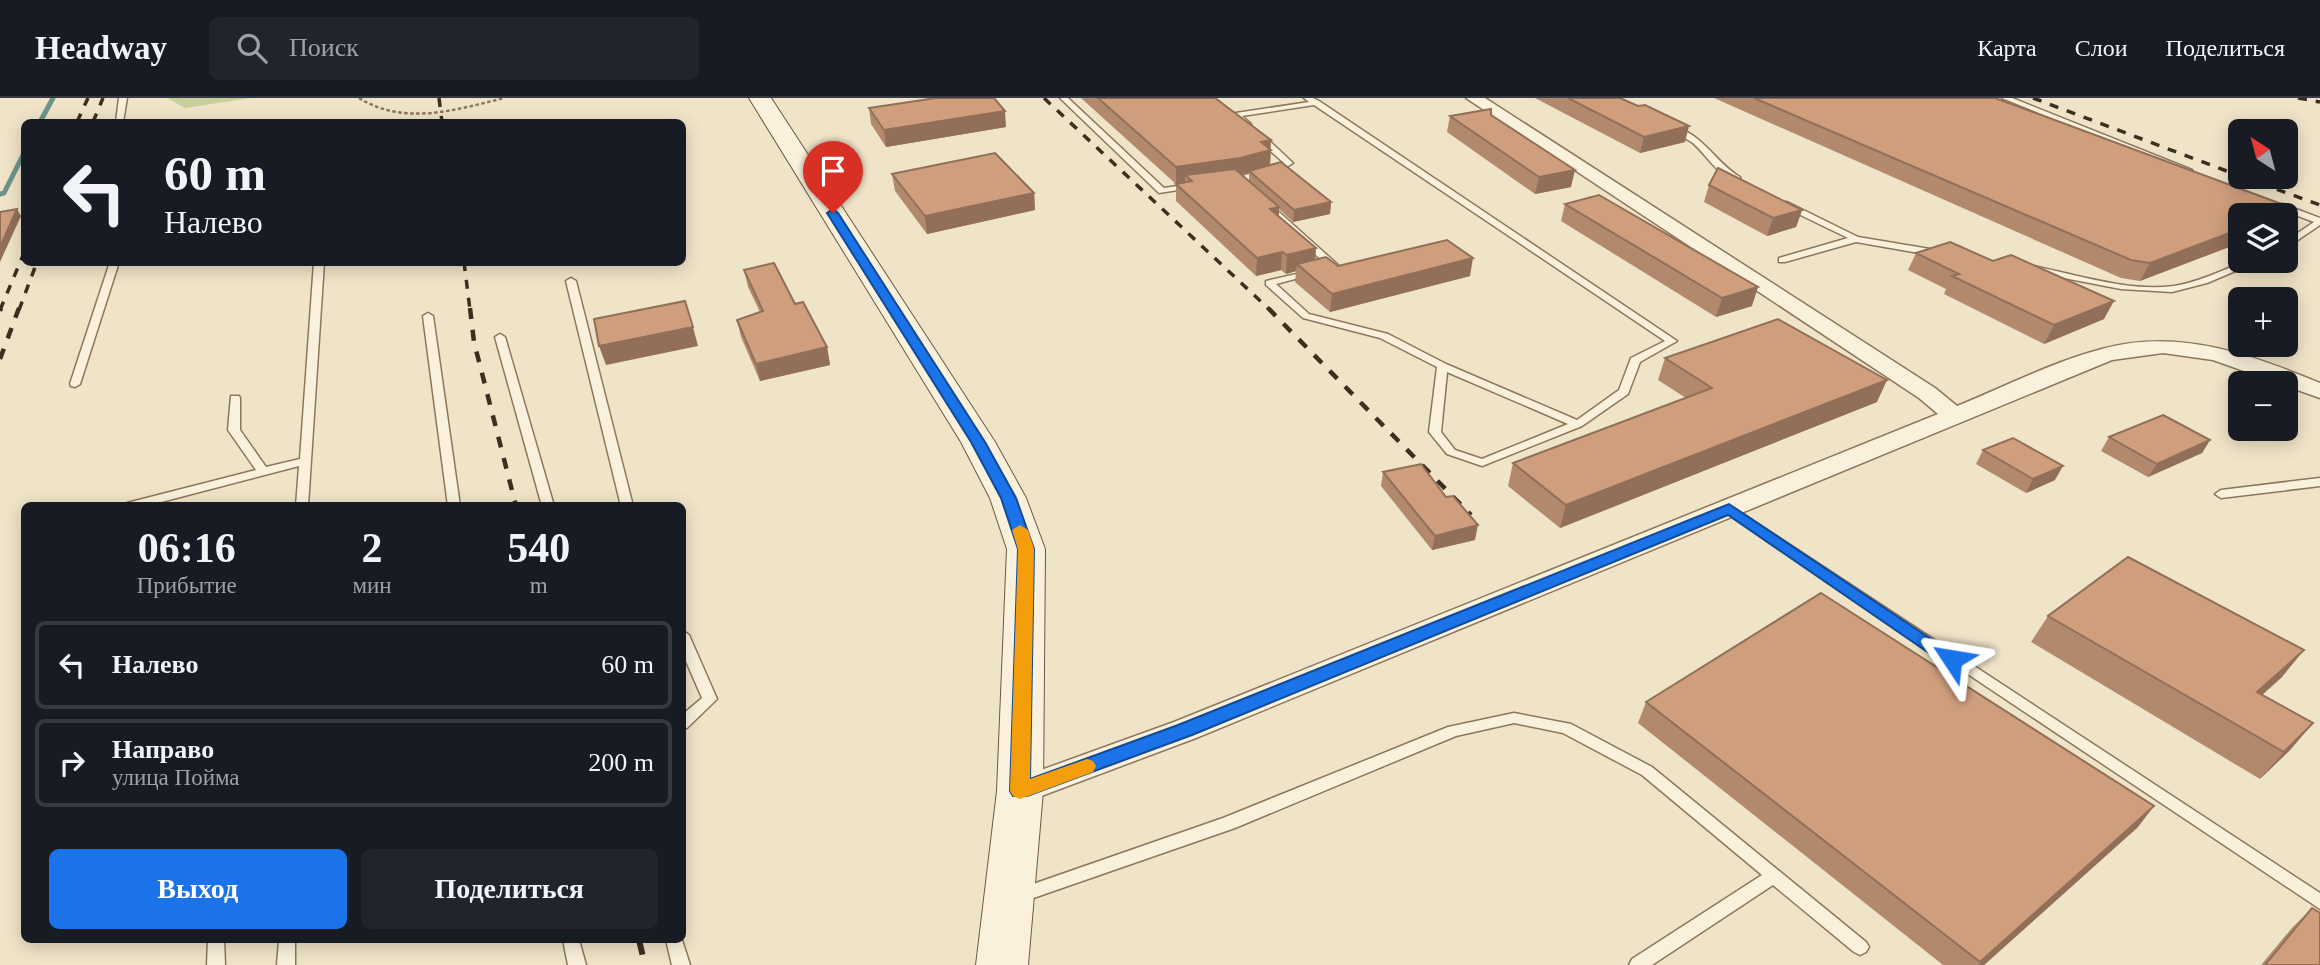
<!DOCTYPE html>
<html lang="ru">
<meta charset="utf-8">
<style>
:root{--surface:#171b24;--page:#20242c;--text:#f1f3f6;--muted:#9ea1a6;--line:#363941;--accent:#1a73e8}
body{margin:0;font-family:"Times New Roman",serif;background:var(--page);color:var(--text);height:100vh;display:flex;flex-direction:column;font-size:26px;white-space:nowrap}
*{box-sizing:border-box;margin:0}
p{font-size:23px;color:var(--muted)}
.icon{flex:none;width:38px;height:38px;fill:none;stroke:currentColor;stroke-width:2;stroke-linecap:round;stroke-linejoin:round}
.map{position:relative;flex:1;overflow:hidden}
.side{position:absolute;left:21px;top:404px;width:665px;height:441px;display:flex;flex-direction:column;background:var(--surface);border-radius:10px;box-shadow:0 4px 18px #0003}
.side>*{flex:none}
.banner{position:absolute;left:21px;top:21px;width:665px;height:147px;border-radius:10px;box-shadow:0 4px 18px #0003;background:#171b24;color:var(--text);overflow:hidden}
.needle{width:46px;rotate:324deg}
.controls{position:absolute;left:2228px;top:21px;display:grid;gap:14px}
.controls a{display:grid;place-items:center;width:70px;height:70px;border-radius:10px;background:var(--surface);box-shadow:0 4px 18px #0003;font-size:35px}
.pin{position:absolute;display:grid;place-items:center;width:60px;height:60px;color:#fff;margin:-72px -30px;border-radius:50% 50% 50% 0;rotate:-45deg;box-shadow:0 0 7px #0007}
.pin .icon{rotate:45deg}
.me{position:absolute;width:77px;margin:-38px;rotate:303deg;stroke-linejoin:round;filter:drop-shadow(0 0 5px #0008)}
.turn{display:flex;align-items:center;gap:24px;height:147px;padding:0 28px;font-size:32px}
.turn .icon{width:91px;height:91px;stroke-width:2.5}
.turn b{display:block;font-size:49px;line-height:60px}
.eta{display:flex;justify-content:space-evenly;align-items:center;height:119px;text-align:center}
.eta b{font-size:42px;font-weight:700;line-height:49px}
.cta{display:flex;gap:14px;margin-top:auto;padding:14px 28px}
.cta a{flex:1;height:80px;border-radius:10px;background:var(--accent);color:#fff;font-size:28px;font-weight:700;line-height:80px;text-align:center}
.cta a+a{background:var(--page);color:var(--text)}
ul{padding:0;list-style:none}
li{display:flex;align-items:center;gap:21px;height:88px;margin:0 14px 10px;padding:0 14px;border:4px solid var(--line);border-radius:10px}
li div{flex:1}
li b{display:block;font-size:26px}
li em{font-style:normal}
header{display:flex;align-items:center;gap:42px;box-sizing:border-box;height:98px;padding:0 35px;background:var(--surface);border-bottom:2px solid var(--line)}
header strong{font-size:33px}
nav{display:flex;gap:38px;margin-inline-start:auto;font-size:24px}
.search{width:490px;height:63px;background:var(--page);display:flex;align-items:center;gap:18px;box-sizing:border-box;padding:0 24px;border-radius:10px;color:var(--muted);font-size:26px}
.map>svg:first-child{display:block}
.green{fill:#c9cf9b}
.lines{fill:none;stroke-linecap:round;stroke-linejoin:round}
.stream{stroke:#6f938a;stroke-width:5}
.service-casing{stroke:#8d765c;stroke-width:3}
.minor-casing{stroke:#8d765c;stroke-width:3}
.secondary-casing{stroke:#6f573f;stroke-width:2}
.path{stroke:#8d765c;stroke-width:2.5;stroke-dasharray:3.5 2.5;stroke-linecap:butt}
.service{fill:#faf1dc;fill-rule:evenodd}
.minor{fill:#faf1dc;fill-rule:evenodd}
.secondary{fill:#faf1dc;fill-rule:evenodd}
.rail-far2{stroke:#3d2e20;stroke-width:3.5;stroke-dasharray:9 9;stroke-linecap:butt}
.rail-far1{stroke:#3d2e20;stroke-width:4.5;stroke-dasharray:11 11;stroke-linecap:butt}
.rail{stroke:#3d2e20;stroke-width:6;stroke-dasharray:15 15;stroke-linecap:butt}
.wall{fill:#b2896c;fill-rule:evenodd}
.shaded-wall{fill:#916f58}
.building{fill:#cf9f7d;stroke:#916f58;stroke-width:2}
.route{fill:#1a73e8;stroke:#114b97;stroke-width:2}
.slow{fill:#f59e0b}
</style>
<header>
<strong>Headway</strong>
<div class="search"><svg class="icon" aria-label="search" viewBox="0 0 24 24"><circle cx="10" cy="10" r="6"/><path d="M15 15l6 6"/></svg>Поиск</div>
<nav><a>Карта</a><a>Слои</a><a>Поделиться</a></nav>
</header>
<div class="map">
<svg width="2320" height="867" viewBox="0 0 2320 867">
<rect width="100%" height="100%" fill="#f0e4c8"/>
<!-- green -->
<polygon class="green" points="167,0 251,0 185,10"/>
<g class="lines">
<!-- stream -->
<g class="stream">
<polyline points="40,24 53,0"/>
<polyline points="0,96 4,95 24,55"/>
</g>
<defs>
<g id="service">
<polygon points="119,0 127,0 123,24 116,24"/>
<polygon points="1060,0 1068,0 1164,90 1191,86 1195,88 1191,90 1159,95"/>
<path d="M1304 0H1313L1319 3 1677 243 1640 264 1628 296 1582 328 1482 368 1447 356 1429 334 1437 269 1380 240 1303 220 1266 187V183L1314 172V176L1276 186 1309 216 1388 236 1446 266 1577 322 1619 292 1631 260 1665 243 1314 7 1242 18 1251 26 1247 28 1232 17 1236 15 1309 4ZM1447 274 1568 326 1482 361 1455 352 1441 334Z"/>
<polygon points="2002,0 2012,0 2192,72 2185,74"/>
<path d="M1668 29C1699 29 1716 66 1740 79V83C1721 83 1707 57 1693 45 1686 40 1676 36 1668 33Z"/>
<polygon points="1257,37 1263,37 1293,65 1278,74 1244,83 1247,86 1246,88 1240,88 1234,84 1234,80 1272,70 1284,65 1257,41"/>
<polygon points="1787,104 1858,139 1936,152 1941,155 1936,158 1856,144 1785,164 1779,164 1779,160 1848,140 1784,109 1784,105"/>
<polygon points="1264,106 1270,106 1338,167 1338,171 1329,171 1328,168 1264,110"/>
<polygon points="2277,106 2283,106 2320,120 2320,127 2286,150 2286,143 2314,124 2277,110"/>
<path d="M2246 163H2259L2207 185 2172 194 2121 191 2033 174 2028 171 2033 168C2078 177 2128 194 2174 188 2199 184 2223 172 2246 163Z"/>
<polygon points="110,164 119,164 80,286 75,289 71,288 70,286"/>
<polygon points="314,164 324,164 308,408 296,408 299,368 146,408 125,408 127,405 256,372 228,332 231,298 239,298 240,300 240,332 266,369 300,361"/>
<polygon points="571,180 576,183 633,408 621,408 566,183"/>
<polygon points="428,215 433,218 460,408 448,408 423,218"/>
<polygon points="500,236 505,239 554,408 542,408 495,239"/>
<polygon points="2320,380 2320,388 2221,400 2215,396 2221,392"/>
<polygon points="1729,407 2320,795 2320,811 1725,414 1723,411 1725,408"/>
<polygon points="682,532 689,537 717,601 687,630 682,631 682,617 702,600 682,554"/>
<polygon points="1514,615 1571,626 1652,669 1866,844 1869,849 1866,854 1860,857 1854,854 1773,787 1652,867 1629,867 1632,861 1762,777 1642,677 1563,635 1514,625 1456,638 1235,730 1019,805 1013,803 1011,798 1013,793 1223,720 1448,629"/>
<polygon points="208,842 224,842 225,867 207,867"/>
<polygon points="279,842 295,842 295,867 277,867"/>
<polygon points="563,842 579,842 586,867 568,867"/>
<polygon points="666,842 682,842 690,867 672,867"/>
</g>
<path id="minor" d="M1466 0H1485L1935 290 1957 308C2004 289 2052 264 2102 251 2177 230 2250 256 2320 285V300L2213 262 2163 255 2112 262 1196 640 1020 706 1008 702 1004 693 1008 684 1174 624 1938 316 1919 300Z"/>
<polygon id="secondary" points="749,0 771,0 995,344 1026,400 1045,451 1043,693 1028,867 976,867 997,693 1007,451 990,400 961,344"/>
</defs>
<!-- service casing -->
<use href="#service" class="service-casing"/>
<!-- minor casing -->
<use href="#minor" class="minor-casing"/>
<!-- secondary casing -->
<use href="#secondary" class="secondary-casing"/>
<!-- path -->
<path class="path" d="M359 0C404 28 456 12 504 0"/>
<!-- service -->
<use href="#service" class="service"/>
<!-- minor -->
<use href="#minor" class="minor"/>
<!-- secondary -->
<use href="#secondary" class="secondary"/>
<!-- rail-far2 -->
<g class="rail-far2">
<polyline points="439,0 442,24"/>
<polyline points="1044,0 1270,212"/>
<polyline points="2033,0 2240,78"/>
<polyline points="2298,0 2320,4"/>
<polyline points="77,24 88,0"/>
<polyline points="93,24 103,0"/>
<polyline points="2243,79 2320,107"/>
<polyline points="464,164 470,212"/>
<polyline points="0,212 24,155"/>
<polyline points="19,212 37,164"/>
</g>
<!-- rail-far1 -->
<g class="rail-far1">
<polyline points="470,210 474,244 516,408"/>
<polyline points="1268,210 1471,417"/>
<polyline points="0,213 1,210"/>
<polyline points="0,261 19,210"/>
</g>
<!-- rail -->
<polyline class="rail" points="639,842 645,867"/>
</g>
<!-- wall -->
<g class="wall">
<path d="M1081 0H1215L1271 52 1270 67 1331 104 1330 116 1293 124 1279 111V119L1315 161 1338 168 1470 178 1330 214 1295 184 1296 173 1286 176 1281 172 1256 178 1176 103V86ZM1249 74V83L1241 76Z"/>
<polygon points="1535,0 1620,0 1685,44 1640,55"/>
<polygon points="1714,0 1995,0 2295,111 2286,126 2286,117 2140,183 2121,180"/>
<polygon points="869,10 1006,29 886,49 871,26"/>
<polygon points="1491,17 1571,89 1535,96 1447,34 1450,18"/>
<polygon points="892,76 1034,95 1035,112 927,136 895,93"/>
<polygon points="1709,87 1802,112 1796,129 1767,138 1704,104"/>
<polygon points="1565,106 1752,208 1716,219 1561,123"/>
<polygon points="1916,155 2104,221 2044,246 1944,196 1946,191 1908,172"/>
<polygon points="744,172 795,206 827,249 830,267 760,283 741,239 737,222 760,214 748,189"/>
<polygon points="1665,260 1877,304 1560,430 1508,388 1513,365 1686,300 1658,282"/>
<polygon points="2109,339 2210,342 2202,355 2148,379 2101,353"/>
<polygon points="1983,352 2055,382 2026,395 1976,366"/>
<polygon points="1383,374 1475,442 1432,452 1381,388"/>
<polygon points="2048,518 2282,579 2262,597 2313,625 2290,652 2260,681 2031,544"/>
<polygon points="1646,604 2138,729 1984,867 1943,867 1638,625"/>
<polygon points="2312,810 2320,867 2261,867 2291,831"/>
</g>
<!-- shaded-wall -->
<g class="shaded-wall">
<polygon points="1005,13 1006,29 886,49 884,32"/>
<polygon points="1689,28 1685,44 1640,55 1644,39"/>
<polygon points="1271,42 1270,68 1240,77 1185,77 1185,84 1176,86 1176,69"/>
<polygon points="1575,72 1571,89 1535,96 1539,79"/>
<polygon points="1034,95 1035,112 927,136 925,118"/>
<polygon points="1331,104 1330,116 1293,124 1294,112"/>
<polygon points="1279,109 1278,127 1270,111"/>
<polygon points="17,111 21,118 0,164 0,149"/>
<polygon points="2295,111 2286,126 2286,117 2278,117"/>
<polygon points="1802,112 1796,129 1767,138 1773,120"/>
<polygon points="2240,131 2240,145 2140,183 2150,165"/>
<polygon points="1316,150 1315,169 1297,166 1296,173 1286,176 1287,157"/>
<polygon points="1282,154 1281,172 1256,178 1257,160"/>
<polygon points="1473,160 1470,178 1330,214 1332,196"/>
<polygon points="1758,189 1752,208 1716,219 1722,200"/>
<polygon points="2114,203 2104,221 2044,246 2054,227"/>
<polygon points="693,229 698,248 606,267 599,248"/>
<polygon points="827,249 830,267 760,283 756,266"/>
<polygon points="1887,282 1877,304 1560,430 1566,407"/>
<polygon points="2210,342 2202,355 2148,379 2157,366"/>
<polygon points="2063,368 2055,382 2026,395 2033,381"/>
<polygon points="1478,427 1475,442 1432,452 1435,438"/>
<polygon points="2304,552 2282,579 2235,621 2257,594"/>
<polygon points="2313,625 2290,652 2260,681 2284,654"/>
<polygon points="2154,708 2138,729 1984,867 1978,867"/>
</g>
<!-- building -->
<g class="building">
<polygon points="936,0 994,0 1005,13 884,32 869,10"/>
<polygon points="1098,0 1215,0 1271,42 1261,44 1271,52 1240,60 1176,69"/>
<polygon points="1568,0 1620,0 1638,8 1645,7 1689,28 1644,39"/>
<polygon points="1754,0 1995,0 2295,111 2278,117 2240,117 2240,131 2150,165 2131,162"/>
<polygon points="1491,11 1491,17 1575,72 1539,79 1450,18"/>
<polygon points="995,55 1034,95 925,118 892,76"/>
<polygon points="1281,64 1331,104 1294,112 1249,73"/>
<polygon points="1718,70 1802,112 1773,120 1709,87"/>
<polygon points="1235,71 1279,109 1270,111 1316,150 1287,157 1282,154 1257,160 1176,86 1192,83 1185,77"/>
<polygon points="1599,97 1758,189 1722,200 1565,106"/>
<polygon points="17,111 0,149 0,114"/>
<polygon points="1447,142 1473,160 1332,196 1297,166 1326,159 1338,168"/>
<polygon points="1950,144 1993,163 2011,157 2114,203 2054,227 1952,178 1959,176 1916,155"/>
<polygon points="774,165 795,206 803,204 827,249 756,266 737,222 763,213 744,172"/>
<polygon points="685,203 693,229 599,248 594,221"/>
<polygon points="1778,221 1887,282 1566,407 1513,365 1712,290 1665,260"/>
<polygon points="2163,317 2210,342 2157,366 2109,339"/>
<polygon points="2013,340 2063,368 2033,381 1983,352"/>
<polygon points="1421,366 1446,399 1453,398 1478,427 1435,438 1383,374"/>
<polygon points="2128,459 2304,552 2257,594 2313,625 2284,654 2048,518"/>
<polygon points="1821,495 2154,708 1980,864 1646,604"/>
<polygon points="2312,810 2320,815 2320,867 2265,867"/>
</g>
<!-- route -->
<polygon class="route" points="833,111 838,115 985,344 1016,400 1034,451 1030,681 1178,627 1729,406 1961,561 1958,566 1945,566 1728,417 1192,637 1027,698 1013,698 1010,693 1018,451 1001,400 971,344 827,115"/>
<!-- slow -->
<polygon class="slow" points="1020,427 1028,432 1034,451 1030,681 1087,661 1093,663 1096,668 1093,674 1020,701 1013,698 1010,693 1018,451 1012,432"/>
</svg>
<div class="controls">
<a><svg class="needle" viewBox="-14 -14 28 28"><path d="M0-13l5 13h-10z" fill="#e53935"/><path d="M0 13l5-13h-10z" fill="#9ea1a6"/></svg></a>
<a><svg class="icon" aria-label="layers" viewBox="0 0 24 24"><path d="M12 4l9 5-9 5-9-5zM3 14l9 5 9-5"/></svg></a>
<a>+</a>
<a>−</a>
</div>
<div class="pin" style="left:833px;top:115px;background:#d93025"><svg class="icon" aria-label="arrive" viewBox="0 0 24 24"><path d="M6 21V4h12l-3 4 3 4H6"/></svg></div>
<svg class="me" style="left:1952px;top:561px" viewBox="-20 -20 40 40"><path d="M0-17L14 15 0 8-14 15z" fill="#1a73e8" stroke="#fff" stroke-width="4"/></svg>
<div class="banner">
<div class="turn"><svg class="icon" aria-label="left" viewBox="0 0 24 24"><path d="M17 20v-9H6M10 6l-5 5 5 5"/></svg><div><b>60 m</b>Налево</div></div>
</div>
<section class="side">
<div class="eta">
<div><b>06:16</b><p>Прибытие</p></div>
<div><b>2</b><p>мин</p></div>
<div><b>540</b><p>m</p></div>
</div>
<ul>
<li><svg class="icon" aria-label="left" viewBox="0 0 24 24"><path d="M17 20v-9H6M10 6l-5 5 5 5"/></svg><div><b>Налево</b></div><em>60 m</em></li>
<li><svg class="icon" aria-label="right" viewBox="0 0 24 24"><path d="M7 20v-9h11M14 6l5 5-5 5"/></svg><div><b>Направо</b><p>улица Пойма</p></div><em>200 m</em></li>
</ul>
<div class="cta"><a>Выход</a><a>Поделиться</a></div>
</section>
</div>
